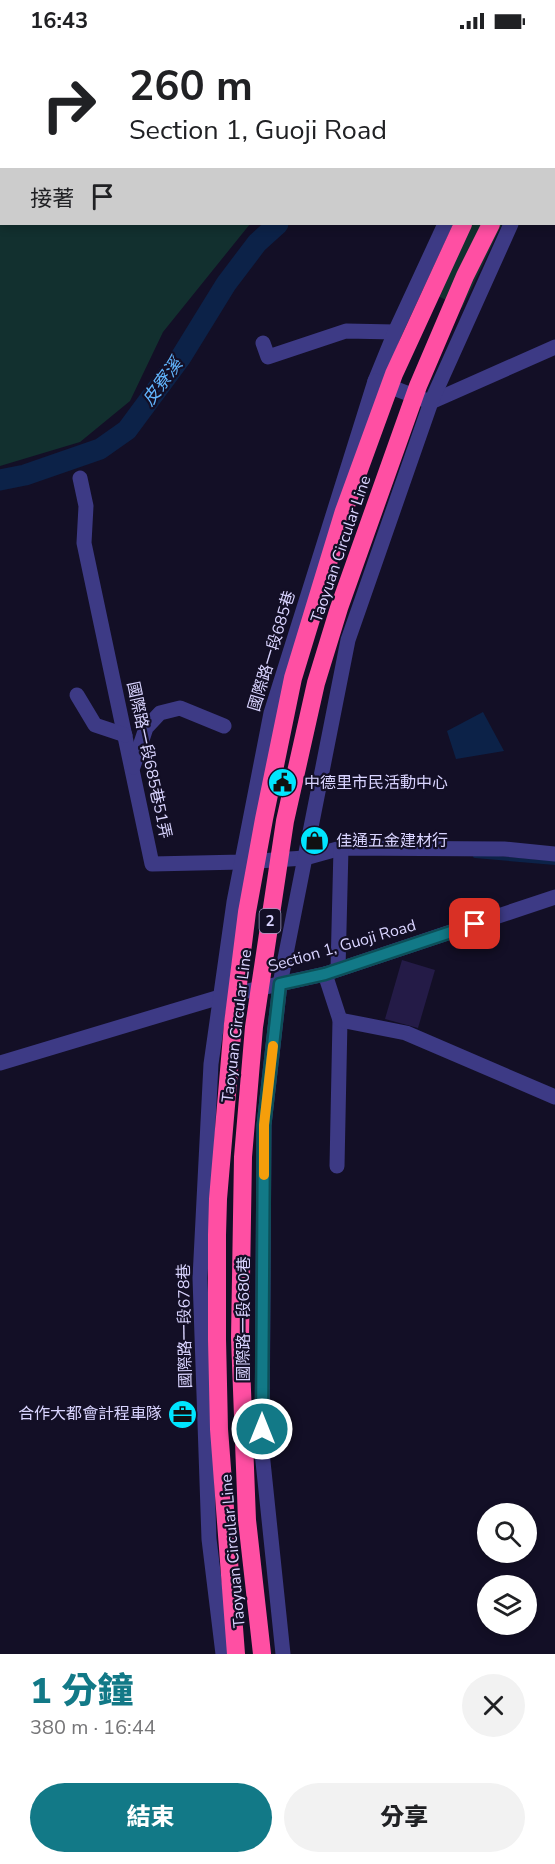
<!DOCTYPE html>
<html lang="zh-TW">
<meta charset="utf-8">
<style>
:root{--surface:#fff;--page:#f2f2f2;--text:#202124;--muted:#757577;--accent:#127987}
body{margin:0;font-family:"Nunito Sans","Noto Sans TC",sans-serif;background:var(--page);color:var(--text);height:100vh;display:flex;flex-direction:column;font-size:22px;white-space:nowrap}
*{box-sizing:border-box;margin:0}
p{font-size:20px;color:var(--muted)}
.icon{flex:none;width:33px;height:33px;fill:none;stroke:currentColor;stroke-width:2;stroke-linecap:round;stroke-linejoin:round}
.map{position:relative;height:1612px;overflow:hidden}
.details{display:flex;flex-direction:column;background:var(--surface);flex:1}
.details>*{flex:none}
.top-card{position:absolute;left:0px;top:0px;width:555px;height:183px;box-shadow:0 3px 9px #0003;background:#fff;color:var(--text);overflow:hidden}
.tools{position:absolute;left:477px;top:1461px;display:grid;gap:12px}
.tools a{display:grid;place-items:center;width:60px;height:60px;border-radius:50%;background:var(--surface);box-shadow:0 3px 9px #0003;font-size:30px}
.pin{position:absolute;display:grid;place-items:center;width:51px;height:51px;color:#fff;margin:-26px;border-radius:12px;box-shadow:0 3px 9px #0006}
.me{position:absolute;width:66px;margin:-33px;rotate:0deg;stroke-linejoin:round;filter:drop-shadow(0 0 4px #0008)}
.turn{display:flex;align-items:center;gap:21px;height:126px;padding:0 30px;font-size:27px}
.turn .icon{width:78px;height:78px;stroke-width:2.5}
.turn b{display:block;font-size:42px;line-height:51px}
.then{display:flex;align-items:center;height:57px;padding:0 30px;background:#0003;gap:12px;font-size:22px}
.round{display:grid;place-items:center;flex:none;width:63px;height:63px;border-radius:32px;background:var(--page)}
.head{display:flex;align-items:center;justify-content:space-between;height:102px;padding:0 30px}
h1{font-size:36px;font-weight:800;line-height:45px;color:var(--accent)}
.action{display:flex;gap:12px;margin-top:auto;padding:12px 30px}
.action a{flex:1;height:69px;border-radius:36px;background:var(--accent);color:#fff;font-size:24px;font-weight:800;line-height:69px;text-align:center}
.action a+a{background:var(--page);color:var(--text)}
.status{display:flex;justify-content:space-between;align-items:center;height:42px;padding:0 30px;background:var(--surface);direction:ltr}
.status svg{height:16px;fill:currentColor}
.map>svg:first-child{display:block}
.green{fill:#12302f}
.water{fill:#0c2248}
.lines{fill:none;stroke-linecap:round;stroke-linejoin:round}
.stream{stroke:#0c2248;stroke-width:4}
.river{stroke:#0c2248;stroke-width:21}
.building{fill:#241b47}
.minor{stroke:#3d3a85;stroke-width:15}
.highway{stroke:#ff4fa3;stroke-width:18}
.route-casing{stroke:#0c4f58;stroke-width:15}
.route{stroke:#127987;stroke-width:10}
.slow{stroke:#f59e0b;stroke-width:10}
.labels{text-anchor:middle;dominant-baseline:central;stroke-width:4.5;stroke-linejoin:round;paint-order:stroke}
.shield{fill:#130f26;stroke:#9e99be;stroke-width:1.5}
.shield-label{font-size:15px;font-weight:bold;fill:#d9d4ff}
.street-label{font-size:16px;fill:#d9d4ff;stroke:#130f26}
.poi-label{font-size:16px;fill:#d9d4ff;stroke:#130f26;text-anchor:start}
.water-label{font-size:18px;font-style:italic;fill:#62b6ff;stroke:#130f26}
</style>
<div class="status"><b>16:43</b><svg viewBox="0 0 49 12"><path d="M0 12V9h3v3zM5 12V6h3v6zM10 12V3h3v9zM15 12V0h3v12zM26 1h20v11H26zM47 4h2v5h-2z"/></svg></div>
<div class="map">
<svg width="555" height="1612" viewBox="0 0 555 1612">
<rect width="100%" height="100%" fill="#130f26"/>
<!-- green -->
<g class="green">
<polygon points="0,124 2,182 250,182 163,290 130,359 80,400 0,424"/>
<polygon points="453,182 502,182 462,266 422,246"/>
</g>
<!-- water -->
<polygon class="water" points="483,670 504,709 456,717 447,689"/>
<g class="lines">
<!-- stream -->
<polyline class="stream" points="475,814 555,821"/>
<!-- river -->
<g class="river">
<polyline points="416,2 417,0"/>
<polyline points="0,438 25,433 100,407 127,388 181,315 226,242 257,201 278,182"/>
</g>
</g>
<!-- building -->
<polygon class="building" points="402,918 435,928 418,986 385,977"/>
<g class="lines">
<!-- minor -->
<g class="minor">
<polyline points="541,2 542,0"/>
<polyline points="554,100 555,97"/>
<polyline points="263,301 268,315 346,289 395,290"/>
<polyline points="375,339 395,290 445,182"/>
<polyline points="431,360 555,305"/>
<polyline points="80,436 86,464 84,501 152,822 242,820 305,816 341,806 504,807 555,812"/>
<polyline points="77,653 95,683 125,693"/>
<polyline points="133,725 146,686 160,671 180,666 224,684"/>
<polyline points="338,927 341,806"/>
<polyline points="325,932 340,978 337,1124"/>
<polyline points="340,978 406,991 555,1055"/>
<polyline points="0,1021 220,955 325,932 555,855"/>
<polyline points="223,1612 209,1497 200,1236 211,1022 234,860 271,671 375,339 425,358"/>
<polyline points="283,1612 262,1410 264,1083 280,942 348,598 431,360 511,182"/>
</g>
<!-- highway -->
<g class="highway">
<polyline points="554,12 555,10"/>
<polyline points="554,63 555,60"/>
<polyline points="236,1612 219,1387 217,1297 217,1193 218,1157 233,982 247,870 264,777 293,636 344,469 394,332 463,182"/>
<polyline points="262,1612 247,1478 240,1296 243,1115 254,985 285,779 316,641 339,566 418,344 465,234 491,182"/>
</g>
</g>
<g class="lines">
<defs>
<polyline id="route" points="262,1387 264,1083 280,942 325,932 475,882"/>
</defs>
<!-- route casing -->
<use href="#route" class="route-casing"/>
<!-- route -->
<use href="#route" class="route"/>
<!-- slow -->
<polyline class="slow" points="264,1133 264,1083 273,1004"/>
</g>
<!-- icons -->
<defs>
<symbol id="civic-disc" viewBox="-11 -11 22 22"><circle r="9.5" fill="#00e5ff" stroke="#130f26"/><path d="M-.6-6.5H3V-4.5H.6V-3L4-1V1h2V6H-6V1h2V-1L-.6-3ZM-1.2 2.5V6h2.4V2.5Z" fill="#111"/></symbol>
<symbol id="shop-disc" viewBox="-11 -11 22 22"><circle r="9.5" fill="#00e5ff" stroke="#130f26"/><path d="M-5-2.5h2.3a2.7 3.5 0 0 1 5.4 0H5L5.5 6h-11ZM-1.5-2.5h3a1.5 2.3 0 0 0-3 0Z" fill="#111"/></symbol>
<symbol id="office-disc" viewBox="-11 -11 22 22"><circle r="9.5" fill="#00e5ff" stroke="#130f26"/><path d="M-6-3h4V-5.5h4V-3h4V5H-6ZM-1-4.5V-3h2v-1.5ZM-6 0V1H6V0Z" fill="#111"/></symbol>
</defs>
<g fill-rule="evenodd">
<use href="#civic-disc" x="266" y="724" width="33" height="33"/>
<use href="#shop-disc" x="298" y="782" width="33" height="33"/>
<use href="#office-disc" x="166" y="1356" width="33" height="33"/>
</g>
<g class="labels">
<!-- shield labels -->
<rect class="shield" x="259.5" y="867" width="21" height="24" rx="4.5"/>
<g class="shield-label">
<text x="270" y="879">2</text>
</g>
<!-- street labels -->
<g class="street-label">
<text transform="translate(341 507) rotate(-71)">Taoyuan Circular Line</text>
<text transform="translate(272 609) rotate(-73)">國際路一段685巷</text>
<text transform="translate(149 718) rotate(78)">國際路一段685巷51弄</text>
<text transform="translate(342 904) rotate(-16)">Section 1, Guoji Road</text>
<text transform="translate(237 984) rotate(-83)">Taoyuan Circular Line</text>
<text transform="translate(244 1277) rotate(-90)">國際路一段680巷</text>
<text transform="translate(185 1284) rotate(-91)">國際路一段678巷</text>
<text transform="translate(233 1509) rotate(-95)">Taoyuan Circular Line</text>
</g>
<!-- poi labels -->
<g class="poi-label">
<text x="304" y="741">中德里市民活動中心</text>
<text x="336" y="799">佳通五金建材行</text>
<text x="162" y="1372" text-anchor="end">合作大都會計程車隊</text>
</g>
<!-- water labels -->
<g class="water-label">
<text transform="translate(162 340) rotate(-54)">皮寮溪</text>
</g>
</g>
</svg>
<div class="tools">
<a><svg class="icon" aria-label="search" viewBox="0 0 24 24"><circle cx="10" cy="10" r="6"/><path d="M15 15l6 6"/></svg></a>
<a><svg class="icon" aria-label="layers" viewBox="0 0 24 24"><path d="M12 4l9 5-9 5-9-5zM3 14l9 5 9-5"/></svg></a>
</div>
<div class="pin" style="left:475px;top:882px;background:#d93025"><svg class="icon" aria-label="arrive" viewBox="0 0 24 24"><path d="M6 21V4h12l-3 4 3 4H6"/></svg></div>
<svg class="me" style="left:262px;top:1387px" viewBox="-20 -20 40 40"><circle r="17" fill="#127987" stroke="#fff" stroke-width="3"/><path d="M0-11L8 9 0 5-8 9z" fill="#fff"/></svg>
<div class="top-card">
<div class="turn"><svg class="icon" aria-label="right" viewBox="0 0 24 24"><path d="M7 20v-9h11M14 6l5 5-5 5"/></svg><div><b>260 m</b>Section 1, Guoji Road</div></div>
<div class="then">接著<svg class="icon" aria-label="arrive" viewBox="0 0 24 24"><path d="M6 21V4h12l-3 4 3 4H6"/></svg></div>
</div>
</div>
<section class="details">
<div class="head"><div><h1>1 分鐘</h1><p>380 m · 16:44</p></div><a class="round"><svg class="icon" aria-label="close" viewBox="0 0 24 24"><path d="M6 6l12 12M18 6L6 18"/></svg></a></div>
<div class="action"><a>結束</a><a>分享</a></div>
</section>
